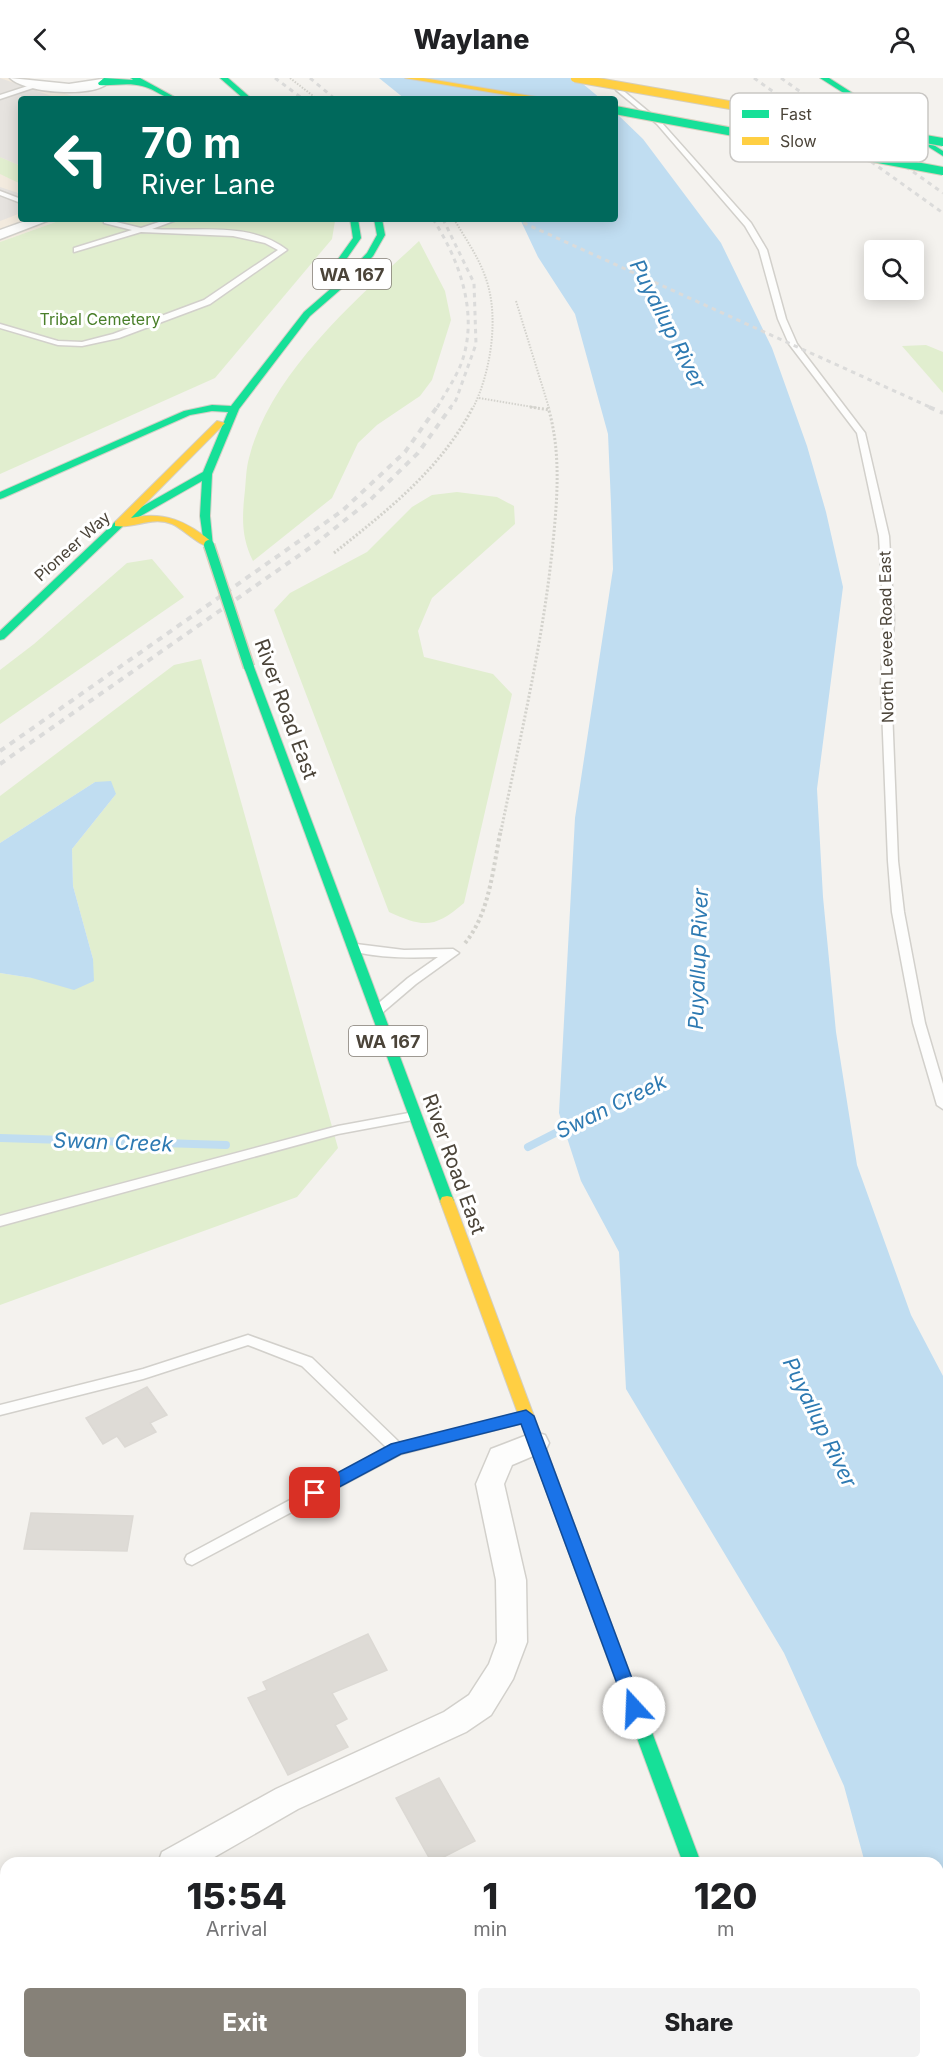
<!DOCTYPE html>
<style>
:root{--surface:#fff;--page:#f2f2f2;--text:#202124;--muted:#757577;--accent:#868178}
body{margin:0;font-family:Inter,sans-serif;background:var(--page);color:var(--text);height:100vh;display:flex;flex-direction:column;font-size:22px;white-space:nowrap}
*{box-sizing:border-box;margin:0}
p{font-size:20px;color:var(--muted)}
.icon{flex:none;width:33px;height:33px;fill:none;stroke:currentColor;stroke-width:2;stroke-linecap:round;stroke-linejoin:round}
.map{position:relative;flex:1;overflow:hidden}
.drawer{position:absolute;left:0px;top:1779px;width:944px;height:212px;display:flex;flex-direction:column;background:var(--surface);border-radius:18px 18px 0 0;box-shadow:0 3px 15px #0003}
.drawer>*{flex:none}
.hud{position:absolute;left:18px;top:18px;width:600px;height:126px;border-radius:6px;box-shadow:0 3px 15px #0003;background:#00695c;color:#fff;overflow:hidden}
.buttons{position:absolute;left:864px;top:162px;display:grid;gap:12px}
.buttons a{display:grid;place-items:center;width:60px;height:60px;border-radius:6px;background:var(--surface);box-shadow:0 3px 15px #0003;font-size:30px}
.pin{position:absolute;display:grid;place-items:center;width:51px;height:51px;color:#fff;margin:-26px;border-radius:12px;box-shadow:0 3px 9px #0006}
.me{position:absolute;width:66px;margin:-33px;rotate:340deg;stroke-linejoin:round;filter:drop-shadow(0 0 4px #0008)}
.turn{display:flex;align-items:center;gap:21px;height:126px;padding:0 24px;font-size:27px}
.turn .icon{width:78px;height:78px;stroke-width:2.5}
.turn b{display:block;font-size:42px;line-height:51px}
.eta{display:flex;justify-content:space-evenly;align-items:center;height:102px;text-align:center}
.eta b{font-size:36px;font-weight:800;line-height:42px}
.primary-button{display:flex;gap:12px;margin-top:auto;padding:12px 24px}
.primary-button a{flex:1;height:69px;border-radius:6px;background:var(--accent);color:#fff;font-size:24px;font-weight:800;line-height:69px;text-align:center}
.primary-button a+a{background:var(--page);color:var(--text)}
header{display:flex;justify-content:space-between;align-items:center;height:78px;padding:0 24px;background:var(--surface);font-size:27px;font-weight:800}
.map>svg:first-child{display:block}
.commercial{fill:#f3ebdf}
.green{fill:#e1eecf}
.parking{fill:#e6e3df}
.water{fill:#c0ddf1}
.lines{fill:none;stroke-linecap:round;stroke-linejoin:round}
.stream{stroke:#c0ddf1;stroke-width:8}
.building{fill:#dedbd6;stroke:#dcd9d4;stroke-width:1.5}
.lane-casing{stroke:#d2d0cb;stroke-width:3}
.street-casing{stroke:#d2d0cb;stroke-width:3}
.fast-casing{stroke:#d3cfc5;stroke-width:2}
.slow-casing{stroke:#d3cfc5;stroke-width:2}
.path-far2{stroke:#d3d2cc;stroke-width:2;stroke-dasharray:1.5 1.5;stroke-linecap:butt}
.path-far1{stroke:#d3d2cc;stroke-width:3;stroke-dasharray:2 2;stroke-linecap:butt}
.path{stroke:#d3d2cc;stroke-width:4;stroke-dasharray:3 3;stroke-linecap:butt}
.lane{fill:#fdfdfc;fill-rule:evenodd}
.street{fill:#fdfdfc;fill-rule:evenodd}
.fast{fill:#16e098;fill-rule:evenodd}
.slow{fill:#ffcf43;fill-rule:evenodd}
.rail-far1{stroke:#dbdbda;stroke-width:3;stroke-dasharray:4.5 4.5;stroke-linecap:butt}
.rail{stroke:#dbdbda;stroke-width:4;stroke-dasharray:6 6;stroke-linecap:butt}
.fast-bridge-far1-casing{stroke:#d6cebb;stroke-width:10;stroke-linecap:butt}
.fast-bridge-casing{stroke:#d6cebb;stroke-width:13;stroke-linecap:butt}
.slow-bridge-casing{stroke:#d6cebb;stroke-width:10;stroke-linecap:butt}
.fast-bridge-far1{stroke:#16e098;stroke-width:8}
.fast-bridge{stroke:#16e098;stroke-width:10}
.slow-bridge{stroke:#ffcf43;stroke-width:8}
.route{fill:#1a73e8;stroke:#114b97;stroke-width:1.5}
.labels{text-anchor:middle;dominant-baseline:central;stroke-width:6;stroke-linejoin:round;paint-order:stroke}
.far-park-label{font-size:16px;fill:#4a7f2a;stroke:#fff}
.far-street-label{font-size:16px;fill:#4b4439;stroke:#fff}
.shield{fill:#fff;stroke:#817c74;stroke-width:1.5}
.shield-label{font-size:18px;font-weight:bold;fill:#4b4439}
.street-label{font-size:20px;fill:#4b4439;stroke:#fff}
.water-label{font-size:21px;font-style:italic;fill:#2e7ab2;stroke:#fff}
.key{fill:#fff;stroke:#c9c7c4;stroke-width:1.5}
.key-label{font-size:16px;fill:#4b4439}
</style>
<header><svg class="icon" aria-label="back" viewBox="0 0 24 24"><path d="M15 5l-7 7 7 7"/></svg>Waylane<svg class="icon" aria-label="person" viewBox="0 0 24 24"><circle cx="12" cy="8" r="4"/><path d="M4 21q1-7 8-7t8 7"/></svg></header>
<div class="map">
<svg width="943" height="1990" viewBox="0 0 943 1990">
<rect width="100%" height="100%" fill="#f4f2ee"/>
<!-- commercial -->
<polygon class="commercial" points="0,0 29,0 79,21 21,21 21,141 64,141 0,164"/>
<!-- green -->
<g class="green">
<polygon points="0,79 21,88 21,106 0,96"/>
<polygon points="64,141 334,141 335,143 332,161 215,300 0,396 0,164"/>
<path d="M419 163 445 213 451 242 432 302 420 318 377 347 358 365 332 420 253 483C241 459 242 439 245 412 246 402 246 391 249 380 270 295 357 221 419 163Z"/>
<polygon points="926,267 943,274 943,315 902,268"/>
<path d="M457 414 497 419 514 428 515 446 432 520 418 553 424 579 493 596 512 616 464 825C435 850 424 850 389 834L274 532 290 515 367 474 412 429 432 417Z"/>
<polygon points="152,481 184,519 0,646 0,592 34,566 127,485"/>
<polygon points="201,581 338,1070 297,1119 0,1227 0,895 32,900 93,881 73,808 72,771 116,716 95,704 0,765 0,718 174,587"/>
</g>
<!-- parking -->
<g class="parking">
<polygon points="0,0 60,21 21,21 21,88 0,79"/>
<polygon points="0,109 21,116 21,135 0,143"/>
</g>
<!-- water -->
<g class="water">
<polygon points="379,0 576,0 601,21 405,21"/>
<polygon points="615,34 643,61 721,165 772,270 807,368 826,434 843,509 817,711 823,819 836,954 857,1087 911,1237 943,1298 943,1973 938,1961 938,1785 865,1785 844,1708 784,1575 626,1311 619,1174 581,1103 559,1035 575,740 613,491 611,426 608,356 575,236 538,179 520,141 615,141"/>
<polygon points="111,703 116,716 72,771 73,808 93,881 94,903 74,912 32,900 0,895 0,765 95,704"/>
</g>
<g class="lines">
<!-- stream -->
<g class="stream">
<polyline points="0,1060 226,1067"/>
<polyline points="528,1069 573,1046"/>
</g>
</g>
<!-- building -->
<g class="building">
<polygon points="147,1309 167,1337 150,1345 156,1354 125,1369 117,1358 103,1366 86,1340"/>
<polygon points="31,1435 133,1438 127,1473 24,1471"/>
<polygon points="368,1556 387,1592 332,1615 347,1641 335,1647 348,1669 288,1697 248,1620 267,1612 263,1604"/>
<polygon points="439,1700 475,1763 432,1785 396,1720"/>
</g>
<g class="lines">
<defs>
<g id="lane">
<polygon points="37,5 39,6 39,8 0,21 0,17"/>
<polygon points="616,10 620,10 661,44 751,145 767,172 786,241 797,266 865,355 889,458 894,542 891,605 898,783 904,834 925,945 943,1006 943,1031 937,1027 913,945 892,834 888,783 881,605 884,542 879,458 857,355 789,266 778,241 759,172 745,148 657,46 616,12"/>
<polygon points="0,113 21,121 21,125 0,117"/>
<path d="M104 141 141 150 168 141H179L152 151C195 154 251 143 287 172L210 226 119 260 82 268 58 267 0 250V246L58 263 82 264 113 256 204 222 278 172 265 165 233 158 141 154 74 174V170L132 152 104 145Z"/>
<path d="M356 866 404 872 453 871 459 875 416 906 382 935 378 936 372 932 374 929 408 900 438 879C409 880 380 880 352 873L350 870 352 867Z"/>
<polygon points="414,1034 420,1038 418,1041 338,1056 0,1148 0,1138 338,1048"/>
<polygon points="248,1257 312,1280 400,1365 525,1334 530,1335 532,1339 530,1343 525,1344 401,1376 192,1487 187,1485 185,1481 187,1477 387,1370 302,1288 248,1267 143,1301 0,1337 0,1327 143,1291"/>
</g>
<g id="street">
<path d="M10 0 69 6 102 1 108 5C93 20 24 15 10 0Z"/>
<polygon points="31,141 52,141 0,161 0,152"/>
<polygon points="535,1354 545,1357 549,1365 545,1373 512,1387 504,1406 526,1502 527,1564 513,1601 491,1637 466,1654 298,1731 204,1785 158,1785 162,1774 276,1711 444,1634 469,1617 489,1586 497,1564 496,1502 476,1406 491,1371"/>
<polygon points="604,1984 644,1984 642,1990 601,1990"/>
</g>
<g id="fast">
<path d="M104 0 133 2 131 0H140L178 21C163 21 156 11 142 8 128 4 114 8 99 7L98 5Z"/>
<polygon points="220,0 228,0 252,21 244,21"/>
<polygon points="820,0 829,0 943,73 943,78"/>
<polygon points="350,141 358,141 361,160 338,193 332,193 331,191 353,160"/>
<polygon points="374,141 382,141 385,157 373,178 348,205 310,238 239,331 212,396 210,438 213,469 205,469 204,467 200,438 202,403 123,448 4,561 0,562 0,553 115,444 203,394 228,334 212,333 190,337 3,420 0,421 0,414 184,333 212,327 231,328 304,234 342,201 367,175 377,157"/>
<polygon points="249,586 254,589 454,1123 452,1127 442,1127 440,1123 244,589"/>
<polygon points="581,1479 587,1481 589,1486 701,1785 683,1785 573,1486 575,1481"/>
<polygon points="756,1984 776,1984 778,1990 758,1990"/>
</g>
<g id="slow">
<polygon points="405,0 423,0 549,21 531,21"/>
<path d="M217 343 225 345 131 440C164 433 187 443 213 465V469C202 471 184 451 172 446 151 438 135 451 115 448V444Z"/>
<polygon points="447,1118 452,1119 454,1123 589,1486 587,1491 581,1493 575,1491 573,1486 440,1123 442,1119"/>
</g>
</defs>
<!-- lane casing -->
<use href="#lane" class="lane-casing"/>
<!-- street casing -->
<use href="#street" class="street-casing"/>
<!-- fast casing -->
<use href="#fast" class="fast-casing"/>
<!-- slow casing -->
<use href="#slow" class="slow-casing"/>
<!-- path-far2 -->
<g class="path-far2">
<polyline points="290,0 317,21"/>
<path d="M454 141C465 160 478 178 485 198 500 237 491 294 473 330"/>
<polyline points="516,223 549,330"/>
<polyline points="479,320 539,330"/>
</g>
<!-- path-far1 -->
<g class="path-far1">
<polyline points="530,329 550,332"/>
<path d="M334 475C388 432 441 391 473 329"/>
<path d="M501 753C520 660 542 568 552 474 557 425 562 376 548 329"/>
</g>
<!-- path -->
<path class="path" d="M465 865C490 835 493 789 501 751"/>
<!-- lane -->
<use href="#lane" class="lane"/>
<!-- street -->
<use href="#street" class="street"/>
<!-- fast -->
<use href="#fast" class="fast"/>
<!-- slow -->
<use href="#slow" class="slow"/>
<!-- rail-far1 -->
<g class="rail-far1">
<polyline points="275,0 303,21"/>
<polyline points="310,0 335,21"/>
<polyline points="754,0 943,135"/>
<polyline points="781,0 943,115"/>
<path d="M433 141C458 180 477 230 464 277 459 296 446 313 437 330"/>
<polyline points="443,141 474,205 476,266 456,322 450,330"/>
<polyline points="515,141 932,330"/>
</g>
<!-- rail -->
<g class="rail">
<polyline points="929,329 943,335"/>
<polyline points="0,673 342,433 405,374 437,329"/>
<polyline points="0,686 314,467 369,423 418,375 451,329"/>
</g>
<defs>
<g id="fast-bridge-far1">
<polyline points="615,32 943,93"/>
<polyline points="821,43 943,64"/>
</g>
<polyline id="fast-bridge" points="209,467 249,589"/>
<polyline id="slow-bridge" points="575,0 821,43"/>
</defs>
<!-- fast-bridge-far1 casing -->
<use href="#fast-bridge-far1" class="fast-bridge-far1-casing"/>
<!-- fast-bridge casing -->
<use href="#fast-bridge" class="fast-bridge-casing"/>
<!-- slow-bridge casing -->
<use href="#slow-bridge" class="slow-bridge-casing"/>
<!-- fast-bridge-far1 -->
<use href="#fast-bridge-far1" class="fast-bridge-far1"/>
<!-- fast-bridge -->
<use href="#fast-bridge" class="fast-bridge"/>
<!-- slow-bridge -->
<use href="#slow-bridge" class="slow-bridge"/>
</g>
<!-- route -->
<polygon class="route" points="526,1332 534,1338 643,1630 641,1636 634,1638 628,1636 626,1630 521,1346 401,1376 315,1422 309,1420 307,1415 309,1410 391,1366"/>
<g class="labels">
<!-- far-park labels -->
<g class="far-park-label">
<text x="100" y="241">Tribal Cemetery</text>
</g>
<!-- far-street labels -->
<g class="far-street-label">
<text transform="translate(72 468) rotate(-42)">Pioneer Way</text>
<text transform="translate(886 559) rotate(-91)">North Levee Road East</text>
</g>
<!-- shield labels -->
<g class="shield">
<rect x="313" y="181" width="78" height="30" rx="4.5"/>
<rect x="349" y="948" width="78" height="30" rx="4.5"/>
</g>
<g class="shield-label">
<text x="352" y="196">WA 167</text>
<text x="388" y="963">WA 167</text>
</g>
<!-- street labels -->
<g class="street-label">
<text transform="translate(286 631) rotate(70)">River Road East</text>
<text transform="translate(454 1086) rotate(70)">River Road East</text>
</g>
<!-- water labels -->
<g class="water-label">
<text transform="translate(668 246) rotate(63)">Puyallup River</text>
<text transform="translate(698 881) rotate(-88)">Puyallup River</text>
<text transform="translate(611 1028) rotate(-26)">Swan Creek</text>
<text transform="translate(113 1064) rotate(2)">Swan Creek</text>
<text transform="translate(820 1344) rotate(64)">Puyallup River</text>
</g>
</g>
<!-- legend -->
<rect x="730" y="15" width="198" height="69" rx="9" class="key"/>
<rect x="742" y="32" width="27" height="8" fill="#16e098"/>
<rect x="742" y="59" width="27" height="8" fill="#ffcf43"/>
<g class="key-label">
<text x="780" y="42">Fast</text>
<text x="780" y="69">Slow</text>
</g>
</svg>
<div class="buttons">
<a><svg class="icon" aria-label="search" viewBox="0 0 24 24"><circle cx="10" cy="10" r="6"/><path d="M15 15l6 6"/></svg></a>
</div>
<div class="pin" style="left:315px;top:1415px;background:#d93025"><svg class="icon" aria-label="arrive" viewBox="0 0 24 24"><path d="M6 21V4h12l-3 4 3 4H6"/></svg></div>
<svg class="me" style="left:634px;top:1630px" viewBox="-20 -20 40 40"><circle r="19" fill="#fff"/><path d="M0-13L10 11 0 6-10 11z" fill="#1a73e8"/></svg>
<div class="hud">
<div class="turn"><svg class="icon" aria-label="left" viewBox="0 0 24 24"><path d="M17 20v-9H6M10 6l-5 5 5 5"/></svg><div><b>70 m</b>River Lane</div></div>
</div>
<section class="drawer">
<div class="eta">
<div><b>15:54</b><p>Arrival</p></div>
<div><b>1</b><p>min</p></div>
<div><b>120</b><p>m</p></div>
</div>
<div class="primary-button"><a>Exit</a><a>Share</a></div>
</section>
</div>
